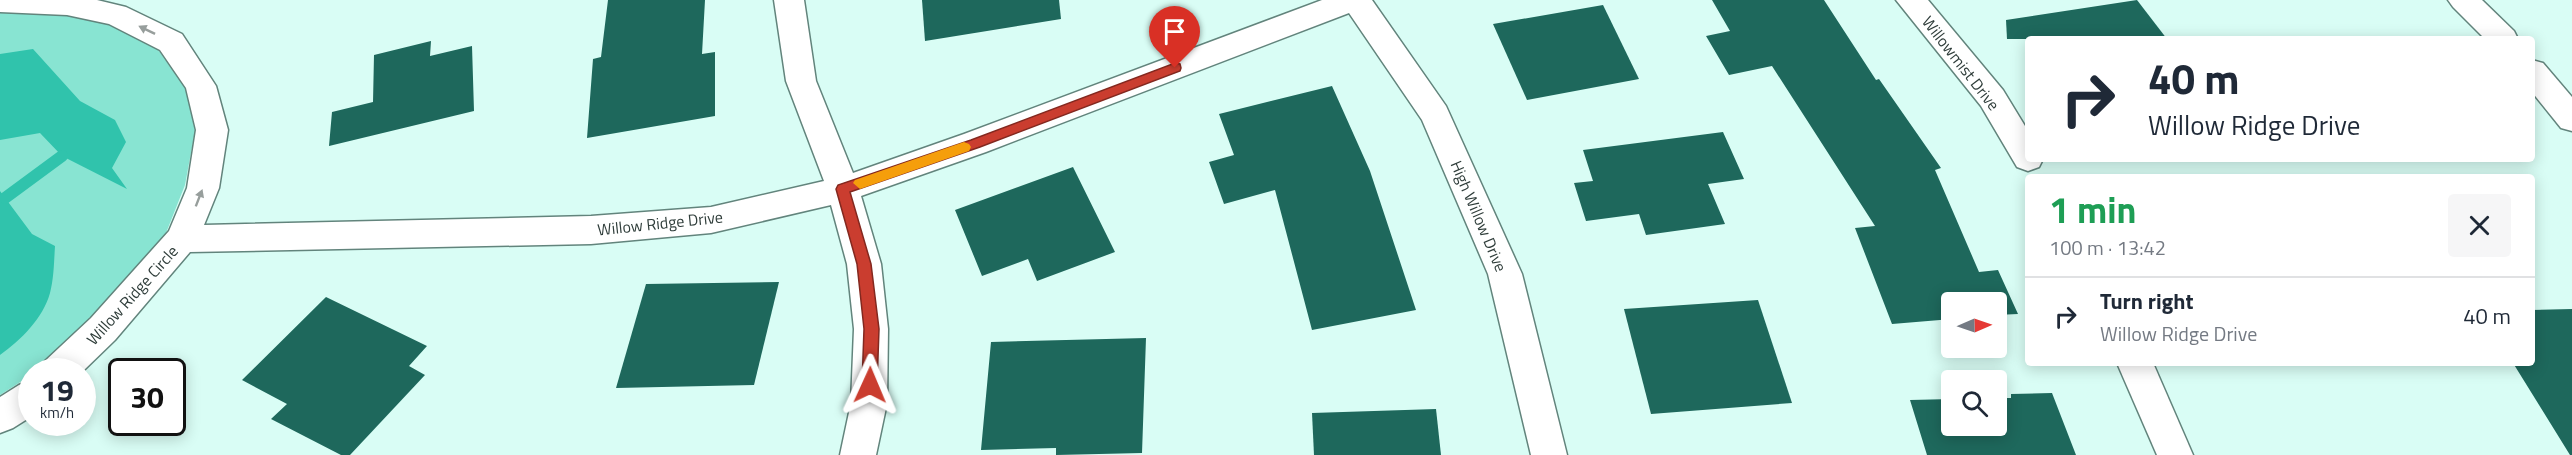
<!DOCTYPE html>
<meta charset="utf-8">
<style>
:root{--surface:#fff;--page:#f6f6f7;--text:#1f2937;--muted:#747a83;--line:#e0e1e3}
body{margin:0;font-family:"Titillium Web",sans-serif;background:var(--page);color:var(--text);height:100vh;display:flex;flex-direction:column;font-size:22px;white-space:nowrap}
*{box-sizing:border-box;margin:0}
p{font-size:20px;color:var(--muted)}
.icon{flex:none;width:33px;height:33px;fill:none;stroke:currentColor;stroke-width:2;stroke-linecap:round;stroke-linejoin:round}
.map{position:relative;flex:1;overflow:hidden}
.sheet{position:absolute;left:2025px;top:174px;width:510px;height:192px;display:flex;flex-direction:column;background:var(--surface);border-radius:6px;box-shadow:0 3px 15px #0003}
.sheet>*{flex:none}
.banner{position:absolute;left:2025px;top:36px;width:510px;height:126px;border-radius:6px;box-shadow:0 3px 15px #0003;background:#fff;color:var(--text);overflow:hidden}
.needle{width:39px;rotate:88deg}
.buttons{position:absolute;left:1941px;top:292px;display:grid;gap:12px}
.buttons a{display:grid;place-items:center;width:66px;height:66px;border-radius:6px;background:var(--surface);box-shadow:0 3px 15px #0003;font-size:30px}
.speed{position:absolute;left:18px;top:358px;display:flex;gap:12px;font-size:30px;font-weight:700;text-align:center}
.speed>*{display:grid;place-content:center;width:78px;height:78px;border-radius:50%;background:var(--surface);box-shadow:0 3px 15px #0003;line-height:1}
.speed small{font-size:15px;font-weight:400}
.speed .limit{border:3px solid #111;border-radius:9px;background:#fff;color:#111}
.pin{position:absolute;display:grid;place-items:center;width:51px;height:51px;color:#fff;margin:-62px -26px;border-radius:50% 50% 50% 0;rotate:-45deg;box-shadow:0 0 6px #0007}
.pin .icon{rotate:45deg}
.me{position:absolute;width:66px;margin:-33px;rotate:1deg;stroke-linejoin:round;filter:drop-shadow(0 0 4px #0008)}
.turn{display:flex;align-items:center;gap:21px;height:126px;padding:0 24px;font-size:27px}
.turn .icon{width:78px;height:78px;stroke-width:2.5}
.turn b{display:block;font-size:42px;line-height:51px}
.round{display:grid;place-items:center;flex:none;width:63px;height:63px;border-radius:6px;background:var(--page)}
.head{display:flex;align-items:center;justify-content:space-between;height:102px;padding:0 24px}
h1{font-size:36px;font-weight:700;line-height:45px;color:#1e9e55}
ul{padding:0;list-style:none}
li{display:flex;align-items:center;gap:18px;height:78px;padding:0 24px;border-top:2px solid var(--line)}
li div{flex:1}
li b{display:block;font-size:22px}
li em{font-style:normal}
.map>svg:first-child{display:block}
.green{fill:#88e4d2}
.water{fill:#30c3ac}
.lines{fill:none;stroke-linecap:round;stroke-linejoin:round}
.stream{stroke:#30c3ac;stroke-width:12}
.building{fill:#1e685c}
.street-casing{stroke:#62847c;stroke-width:3}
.street{fill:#fff;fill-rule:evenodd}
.oneway{fill:#979e9c}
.route{fill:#ca3d2f;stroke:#83281f;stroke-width:1.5}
.slow{fill:#f59e0b}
.labels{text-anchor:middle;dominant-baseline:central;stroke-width:6;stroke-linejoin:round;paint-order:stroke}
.street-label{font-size:16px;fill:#2f3d3a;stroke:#fff}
</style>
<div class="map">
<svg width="2572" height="455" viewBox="0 0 2572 455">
<rect width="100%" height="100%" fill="#d9fdf5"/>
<!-- green -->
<polygon class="green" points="0,9 60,11 106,22 157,48 186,89 195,131 185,185 166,233 91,317 25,379 0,395"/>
<!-- water -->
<g class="water">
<polygon points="33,49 80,101 115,120 126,142 112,168 127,189 62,156 40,133 0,140 0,54"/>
<path d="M0 191 32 234 55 246C54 261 54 278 50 293 43 318 21 340 0 355Z"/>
</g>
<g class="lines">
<!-- stream -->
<polyline class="stream" points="5,198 62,156"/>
</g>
<!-- building -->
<g class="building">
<polygon points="608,0 705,0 702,54 715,52 715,116 587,138 593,59 601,57"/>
<polygon points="922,0 1059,0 1061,19 925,41"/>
<polygon points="1712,0 1824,0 1876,80 1879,79 1941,168 1935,170 1979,272 1998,270 2018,314 1996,315 1996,303 1952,303 1952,319 1892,324 1855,228 1875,226 1772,66 1729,75 1706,36 1730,31"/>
<polygon points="2137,0 2167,39 2007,39 2006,20"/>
<polygon points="1603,5 1639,79 1527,100 1493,24"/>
<polygon points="431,41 430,56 472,46 474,111 329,146 332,112 373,102 374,55"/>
<polygon points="1332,86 1370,171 1416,310 1312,330 1275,190 1224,204 1209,162 1234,155 1219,114"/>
<polygon points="1723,132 1744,179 1708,184 1725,224 1646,235 1639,214 1586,221 1574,183 1593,181 1583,150"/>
<polygon points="1073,167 1115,252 1037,281 1028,259 982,276 955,210"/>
<polygon points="779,282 754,385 616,388 646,284"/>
<polygon points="326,297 427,346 409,366 425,375 350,455 341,455 271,419 287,404 242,380"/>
<polygon points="1758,300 1792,403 1651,414 1624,309"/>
<polygon points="2572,309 2572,455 2570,455 2513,363 2532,363 2532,310"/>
<polygon points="1146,338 1142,453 1056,455 1056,448 981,450 991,342"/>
<polygon points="2052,393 2076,455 1927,455 1910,400 1952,399 1952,426 1996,426 1996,398 2011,398 2011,394"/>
<polygon points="1436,409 1441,455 1314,455 1312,413"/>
</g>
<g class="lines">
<defs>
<g id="street">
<polygon points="0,0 97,0 126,7 182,34 216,86 228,130 219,188 204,225 591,216 711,207 824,181 786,81 774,0 804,0 816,81 853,173 964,134 1322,0 1372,0 1446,106 1522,274 1567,455 1531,455 1488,274 1422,120 1349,13 986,152 861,196 881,264 888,329 887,403 876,455 840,455 851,403 854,329 847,264 831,205 711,233 591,244 190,252 115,340 82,372 40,372 45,361 91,318 169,231 187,188 196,130 186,88 160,50 109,24 67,15 0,12"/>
<polygon points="1896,0 1928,0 2003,90 2028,131 2028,159 2043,159 2039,167 2028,171 2017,167 1981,106"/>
<polygon points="2448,0 2482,0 2514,31 2518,39 2485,39 2453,7"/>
<polygon points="2532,60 2543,63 2572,97 2572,131 2561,128 2532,92"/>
<polygon points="2117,363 2153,363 2193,455 2157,455"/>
<polygon points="32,380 32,416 13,428 0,433 0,397 19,385"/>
</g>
</defs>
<!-- street casing -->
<use href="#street" class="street-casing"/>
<!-- street -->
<use href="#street" class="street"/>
</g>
<!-- one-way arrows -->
<defs><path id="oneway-solid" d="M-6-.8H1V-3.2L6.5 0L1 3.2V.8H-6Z" transform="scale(1.5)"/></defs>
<g class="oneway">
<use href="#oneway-solid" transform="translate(147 30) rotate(-154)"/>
<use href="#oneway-solid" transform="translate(199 198) rotate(-69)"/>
</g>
<!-- route -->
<polygon class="route" points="1175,63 1180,64 1181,68 1180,71 980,147 850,192 871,264 879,329 877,385 875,389 870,391 865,389 862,385 864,329 857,264 836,189 838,185 971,140"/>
<!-- slow -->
<polygon class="slow" points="964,142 969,144 971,147 969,151 860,189 853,183 855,180"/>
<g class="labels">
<!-- street labels -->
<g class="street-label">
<text transform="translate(1961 63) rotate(52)">Willowmist Drive</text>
<text transform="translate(1479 216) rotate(67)">High Willow Drive</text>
<text transform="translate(660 223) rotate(-6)">Willow Ridge Drive</text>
<text transform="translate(132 295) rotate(-48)">Willow Ridge Circle</text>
</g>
</g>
</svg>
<div class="buttons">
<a><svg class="needle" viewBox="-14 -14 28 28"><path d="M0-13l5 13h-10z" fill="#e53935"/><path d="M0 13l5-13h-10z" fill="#747a83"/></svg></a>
<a><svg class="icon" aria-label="search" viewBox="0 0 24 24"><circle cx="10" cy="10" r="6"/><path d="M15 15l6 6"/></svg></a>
</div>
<div class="speed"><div>19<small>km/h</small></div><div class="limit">30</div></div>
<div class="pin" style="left:1175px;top:68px;background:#d93025"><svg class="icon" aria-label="arrive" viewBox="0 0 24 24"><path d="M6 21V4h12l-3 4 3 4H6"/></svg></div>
<svg class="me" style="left:870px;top:385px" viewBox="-20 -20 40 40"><path d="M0-17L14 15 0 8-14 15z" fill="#ca3d2f" stroke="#fff" stroke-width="4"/></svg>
<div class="banner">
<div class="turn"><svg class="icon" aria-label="right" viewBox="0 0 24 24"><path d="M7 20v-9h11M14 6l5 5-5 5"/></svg><div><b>40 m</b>Willow Ridge Drive</div></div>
</div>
<section class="sheet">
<div class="head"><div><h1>1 min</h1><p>100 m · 13:42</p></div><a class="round"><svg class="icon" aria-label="close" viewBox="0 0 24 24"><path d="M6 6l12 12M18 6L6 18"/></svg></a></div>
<ul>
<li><svg class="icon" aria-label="right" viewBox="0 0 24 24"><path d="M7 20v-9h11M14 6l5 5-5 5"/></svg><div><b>Turn right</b><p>Willow Ridge Drive</p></div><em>40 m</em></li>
</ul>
</section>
</div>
